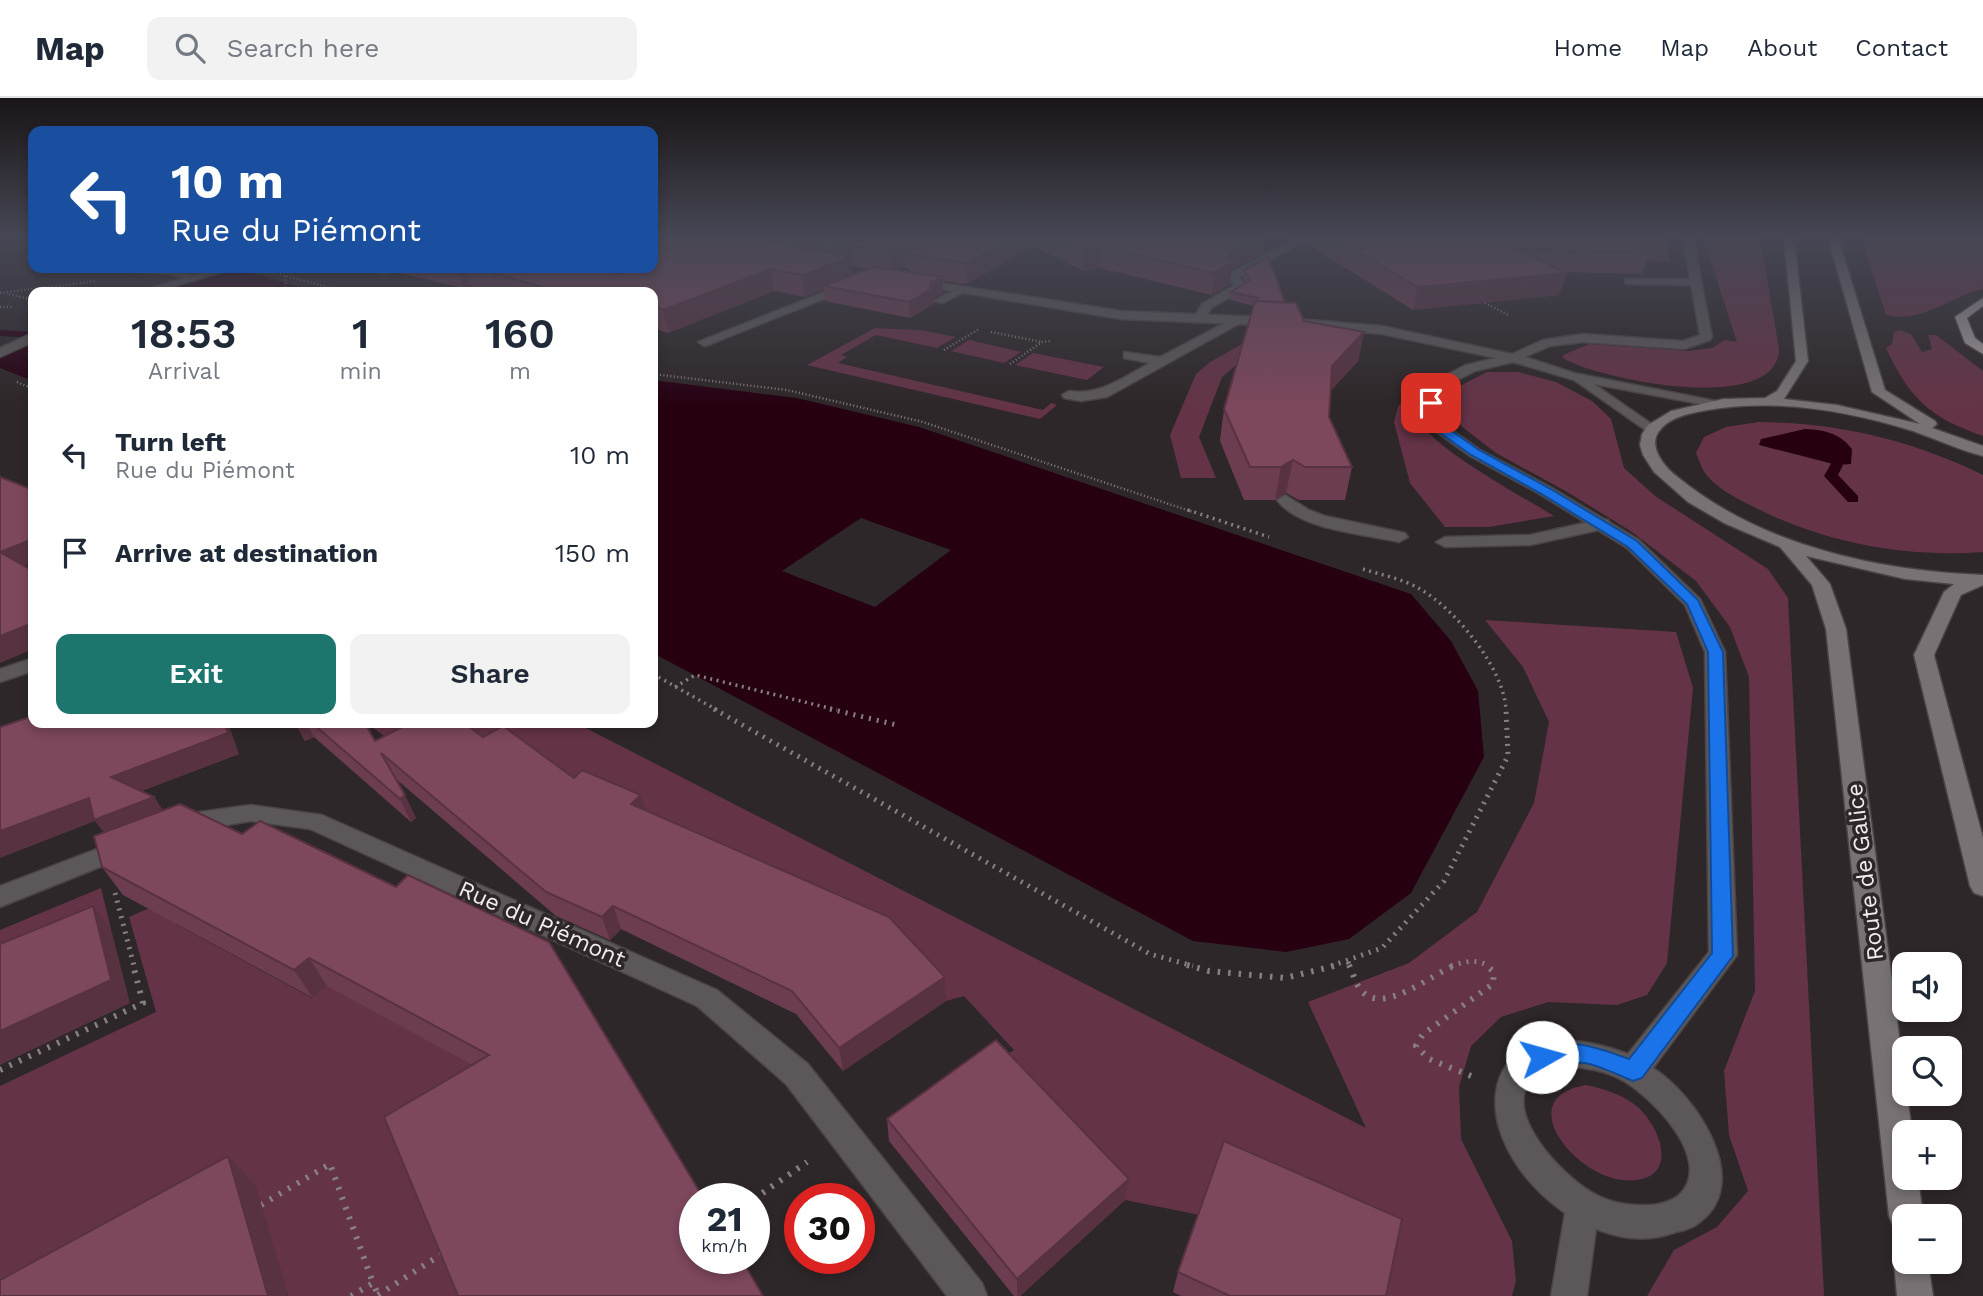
<!DOCTYPE html>
<meta charset="utf-8">
<style>
:root{--surface:#fff;--page:#f2f2f3;--text:#1f2937;--muted:#747a83;--line:#e0e1e3;--accent:#1c766e}
body{margin:0;font-family:"Work Sans",sans-serif;background:var(--page);color:var(--text);height:100vh;display:flex;flex-direction:column;font-size:26px;white-space:nowrap}
*{box-sizing:border-box;margin:0}
p{font-size:23px;color:var(--muted)}
.icon{flex:none;width:38px;height:38px;fill:none;stroke:currentColor;stroke-width:2;stroke-linecap:round;stroke-linejoin:round}
.map{position:relative;flex:1;overflow:hidden}
.details{position:absolute;left:28px;top:189px;width:630px;height:441px;display:flex;flex-direction:column;background:var(--surface);border-radius:14px;box-shadow:0 4px 10px #0003}
.details>*{flex:none}
.banner{position:absolute;left:28px;top:28px;width:630px;height:147px;border-radius:14px;box-shadow:0 4px 10px #0003;background:#1a4fa0;color:#fff;overflow:hidden}
.controls{position:absolute;left:1892px;top:854px;display:grid;gap:14px}
.controls a{display:grid;place-items:center;width:70px;height:70px;border-radius:14px;background:var(--surface);box-shadow:0 4px 10px #0003;font-size:35px}
.speed{position:absolute;left:679px;top:1085px;display:flex;gap:14px;font-size:35px;font-weight:700;text-align:center}
.speed>*{display:grid;place-content:center;width:91px;height:91px;border-radius:50%;background:var(--surface);box-shadow:0 4px 10px #0003;line-height:1}
.speed small{font-size:18px;font-weight:400}
.speed .limit{border:10px solid #d22;background:#fff;color:#111}
.pin{position:absolute;display:grid;place-items:center;width:60px;height:60px;color:#fff;margin:-30px;border-radius:14px;box-shadow:0 4px 10px #0006}
.me{position:absolute;width:77px;margin:-38px;rotate:83deg;stroke-linejoin:round;filter:drop-shadow(0 0 5px #0008)}
.turn{display:flex;align-items:center;gap:24px;height:147px;padding:0 28px;font-size:32px}
.turn .icon{width:91px;height:91px;stroke-width:2.5}
.turn b{display:block;font-size:49px;line-height:60px}
.eta{display:flex;justify-content:space-evenly;align-items:center;height:119px;text-align:center}
.eta b{font-size:42px;font-weight:600;line-height:49px}
.action{display:flex;gap:14px;margin-top:auto;padding:14px 28px}
.action a{flex:1;height:80px;border-radius:14px;background:var(--accent);color:#fff;font-size:28px;font-weight:600;line-height:80px;text-align:center}
.action a+a{background:var(--page);color:var(--text)}
ul{padding:0;list-style:none}
li{display:flex;align-items:center;gap:21px;height:98px;padding:0 28px}
li div{flex:1}
li b{display:block;font-size:26px}
li em{font-style:normal}
header{display:flex;align-items:center;gap:42px;box-sizing:border-box;height:98px;padding:0 35px;background:var(--surface);border-bottom:2px solid var(--line)}
header strong{font-size:33px}
nav{display:flex;gap:38px;margin-inline-start:auto;font-size:24px}
.search{width:490px;height:63px;background:var(--page);display:flex;align-items:center;gap:18px;box-sizing:border-box;padding:0 24px;border-radius:14px;color:var(--muted);font-size:26px}
.map>svg:first-child{display:block}
.green{fill:#643347}
.water{fill:#260011}
.pier{fill:#2e2729}
.lines{fill:none;stroke-linecap:round;stroke-linejoin:round}
.stream{fill:#260011;fill-rule:evenodd}
.lane-casing{stroke:#494345;stroke-width:3}
.street-casing{stroke:#494345;stroke-width:3}
.secondary-casing{stroke:#494345;stroke-width:3}
.highway-casing{stroke:#494345;stroke-width:3}
.path-far3{stroke:#878082;stroke-width:2.5;stroke-dasharray:1 2.5;stroke-linecap:butt}
.path-far2{stroke:#878082;stroke-width:3.5;stroke-dasharray:2 4.5;stroke-linecap:butt}
.path-far1{stroke:#878082;stroke-width:5;stroke-dasharray:2 6;stroke-linecap:butt}
.path{stroke:#878082;stroke-width:6;stroke-dasharray:2.5 8;stroke-linecap:butt}
.lane{fill:#5c5859;fill-rule:evenodd}
.street{fill:#5c5859;fill-rule:evenodd}
.secondary{fill:#787274;fill-rule:evenodd}
.highway{fill:#a1989b;fill-rule:evenodd}
.wall{fill:#6c3d50;fill-rule:evenodd}
.shaded-wall{fill:#583241}
.building{fill:#7d475d;stroke:#583241;stroke-width:2}
.route{fill:#1a73e8;stroke:#114b97;stroke-width:2}
.labels{text-anchor:middle;dominant-baseline:central;stroke-width:7;stroke-linejoin:round;paint-order:stroke}
.near-street-label{font-size:23px;fill:#f2ecee;stroke:#2e2729}
</style>
<header>
<strong>Map</strong>
<div class="search"><svg class="icon" aria-label="search" viewBox="0 0 24 24"><circle cx="10" cy="10" r="6"/><path d="M15 15l6 6"/></svg>Search here</div>
<nav><a>Home</a><a>Map</a><a>About</a><a>Contact</a></nav>
</header>
<div class="map">
<svg width="1983" height="1198" viewBox="0 0 1983 1198">
<rect width="100%" height="100%" fill="#2e2729"/>
<!-- green -->
<g class="green">
<polygon points="1538,140 1665,140 1670,164 1655,163"/>
<path d="M1703 140H1760L1779 251C1778 318 1599 282 1563 260V257L1589 246 1688 253 1712 250 1725 242 1737 244Z"/>
<path d="M1861 140H1983V191C1949 199 1921 226 1886 217Z"/>
<polygon points="875,230 921,232 956,239 937,250 876,237 841,257 847,259 838,265 1043,312 1051,305 1057,307 1040,321 807,267"/>
<path d="M1899 232 1911 236 1922 254 1932 251 1928 237H1936L1983 273V338C1929 319 1910 301 1886 250L1892 246 1894 234Z"/>
<polygon points="1251,241 1264,243 1222,279 1199,339 1216,380 1181,380 1170,337 1196,276 1210,264"/>
<polygon points="969,242 1021,254 1004,265 951,253"/>
<polygon points="1033,255 1104,269 1087,282 1015,267"/>
<polygon points="1487,274 1518,274 1556,284 1592,303 1611,321 1624,370 1655,398 1768,471 1788,500 1824,1198 1647,1198 1674,1152 1717,1129 1748,1093 1729,1037 1724,973 1755,893 1749,579 1730,529 1696,483 1632,434 1569,395 1496,355 1461,328 1451,308 1458,289"/>
<path d="M1432 275C1421 290 1415 306 1422 325 1431 349 1528 402 1554 418L1489 429H1445L1410 385 1394 324 1398 309 1416 285Z"/>
<path d="M1759 324C1839 325 1912 342 1983 377V454C1902 460 1820 444 1748 406 1734 399 1715 389 1705 375 1701 370 1699 361 1696 355L1704 339 1726 329Z"/>
<polygon points="1485,522 1676,534 1693,590 1667,865 1647,897 1617,907 1548,904 1501,919 1471,948 1459,989 1461,1041 1512,1143 1516,1183 1512,1198 1380,1198 1200,1117 1125,1102 996,964 1014,952 964,898 946,903 901,853 407,654 366,625 576,625 1366,1030 1308,904 1409,865 1477,814 1534,705 1549,624 1523,569"/>
<polygon points="205,786 176,826 312,900 328,887 483,973 465,1198 288,1198 255,1089 62,1198 0,1198 0,988 156,914 129,819"/>
<polygon points="101,790 111,831 0,879 0,832"/>
<path d="M1586 987C1605 991 1624 997 1639 1010 1666 1037 1677 1086 1624 1082 1576 1079 1510 1000 1586 987Z"/>
</g>
<!-- water -->
<g class="water">
<polygon points="237,171 318,194 160,194"/>
<polygon points="33,245 33,283 0,270 0,260"/>
<polygon points="653,282 797,300 919,329 1411,496 1451,543 1478,593 1484,659 1411,795 1349,841 1286,854 1193,843 653,555"/>
<path d="M1805 331C1825 332 1839 335 1852 351L1851 366 1837 367 1759 347 1761 341Z"/>
</g>
<!-- pier -->
<polygon class="pier" points="861,420 951,452 875,509 782,473"/>
<g class="lines">
<!-- stream -->
<g class="stream">
<polygon points="0,232 33,234 33,240 0,238"/>
<polygon points="1837,363 1843,367 1838,377 1858,398 1858,404 1848,404 1824,378 1832,364"/>
</g>
<defs>
<g id="lane">
<polygon points="1297,140 1310,140 1239,179 1247,188 1245,190 1211,210 1203,224 1195,224 1193,221 1202,206 1234,187 1227,178 1228,176"/>
<polygon points="121,170 171,170 199,180 194,183 170,176 126,173"/>
<polygon points="1625,181 1697,181 1702,184 1697,187 1629,186 1625,185"/>
<polygon points="852,183 856,184 856,188 708,247 704,248 698,244"/>
<polygon points="960,189 966,192 964,194 943,205 933,203"/>
<path d="M1234 220 1244 223 1107 299 1081 303 1064 300 1062 297 1069 293C1099 298 1124 279 1150 265L1124 260V254L1160 259Z"/>
<path d="M1285 397 1309 412 1325 418 1405 435 1408 439 1399 444C1364 436 1299 432 1277 402Z"/>
<polygon points="1602,421 1608,422 1610,426 1608,430 1530,447 1445,449 1436,444 1445,439 1530,437"/>
</g>
<g id="street">
<path d="M1683 140H1693L1712 239 1710 242 1684 251 1583 244 1550 248 1525 259 1574 275 1716 303V309L1594 286 1656 329 1658 332 1651 336 1574 282 1513 264 1475 273 1448 287 1438 305 1446 328 1480 352 1550 389 1639 442 1700 501 1725 554 1737 857 1653 970C1696 997 1757 1087 1696 1127 1689 1132 1678 1133 1670 1136 1645 1144 1621 1141 1596 1131L1587 1198H1551L1565 1115C1455 1038 1475 899 1628 956L1709 854 1705 554 1685 507 1627 450 1538 395 1470 358 1435 333 1424 305 1438 281 1466 267 1496 260 1382 236 1286 228 1121 221 916 187 911 184 916 181 1121 213 1286 220 1382 228 1512 256 1543 242 1583 236 1683 243 1700 237ZM1555 968C1576 969 1599 970 1618 980 1649 995 1716 1062 1679 1097 1672 1103 1659 1107 1650 1107 1630 1108 1610 1105 1593 1095 1555 1073 1481 992 1555 968Z"/>
<polygon points="218,170 234,170 155,194 137,194"/>
<polygon points="33,235 33,244 0,259 0,250"/>
<polygon points="33,560 33,573 0,584 0,571"/>
<polygon points="251,707 322,717 717,892 808,966 982,1185 987,1198 947,1198 786,986 697,908 310,731 251,723 185,734 176,731 173,725 176,719 185,716"/>
<polygon points="126,740 135,743 138,749 135,755 0,809 0,788"/>
</g>
<g id="secondary">
<path d="M1784 140H1794L1808 263 1784 301 1837 307 1920 326 1872 294 1828 140H1838L1885 292 1935 323 1937 326 1932 330 1983 348V358C1959 352 1936 341 1913 333 1849 313 1775 300 1708 312 1692 315 1671 318 1660 332 1647 347 1663 367 1675 377 1759 447 1876 473 1983 477V487L1961 497 1934 557 1983 740V798L1974 795 1970 788 1914 557 1944 494 1954 486 1905 481 1806 458 1830 486 1846 531 1904 975V996H1907L1912 1034H1904V1080H1918L1923 1118H1904V1134L1894 1130 1889 1118 1826 531 1812 487 1780 449 1724 425 1688 404 1654 374 1643 357 1640 347 1642 336 1648 327 1671 313 1723 301 1765 300 1777 293 1796 263Z"/>
<polygon points="1904,1150 1904,1164 1928,1164 1933,1198 1897,1198 1894,1164 1899,1152"/>
</g>
<polygon id="highway" points="1983,200 1983,208 1967,220 1975,240 1983,246 1983,256 1965,245 1955,219"/>
</defs>
<!-- lane casing -->
<use href="#lane" class="lane-casing"/>
<!-- street casing -->
<use href="#street" class="street-casing"/>
<!-- secondary casing -->
<use href="#secondary" class="secondary-casing"/>
<!-- highway casing -->
<use href="#highway" class="highway-casing"/>
<!-- path-far3 -->
<g class="path-far3">
<polyline points="263,172 347,194"/>
<polyline points="285,178 286,194"/>
<polyline points="0,195 97,183"/>
<polyline points="9,196 33,202"/>
<polyline points="1485,205 1508,217"/>
<polyline points="0,209 13,209"/>
<polyline points="991,234 1042,244"/>
<polyline points="944,252 979,231"/>
<polyline points="1010,266 1042,244 1051,243"/>
<polyline points="653,276 787,292 923,324 1193,414"/>
<polyline points="17,284 33,291"/>
</g>
<!-- path-far2 -->
<g class="path-far2">
<polyline points="1188,412 1269,439"/>
<path d="M1363 471C1381 477 1404 481 1420 491 1455 511 1504 570 1506 612"/>
<polyline points="653,576 717,612"/>
<polyline points="675,589 695,577 837,612"/>
</g>
<!-- path-far1 -->
<g class="path-far1">
<polyline points="714,611 1150,856 1193,868"/>
<polyline points="830,611 897,627"/>
<polyline points="115,795 134,868"/>
<polyline points="1348,864 1350,868"/>
<polyline points="1331,868 1382,850 1444,783 1508,658 1506,611"/>
<path d="M1451 868C1464 864 1476 860 1488 868"/>
</g>
<!-- path -->
<g class="path">
<polyline points="1187,867 1209,873 1285,880 1338,867"/>
<path d="M1349 867C1353 875 1355 885 1361 892 1382 919 1433 875 1456 867"/>
<polyline points="0,972 143,905 133,867"/>
<polyline points="1471,978 1429,961 1416,948 1423,936 1493,886 1494,874 1486,867"/>
<polyline points="754,1101 807,1064"/>
<polyline points="261,1107 330,1066 373,1185"/>
<polyline points="378,1197 445,1154"/>
<polyline points="351,1198 373,1185 378,1197"/>
</g>
<!-- lane -->
<use href="#lane" class="lane"/>
<!-- street -->
<use href="#street" class="street"/>
<!-- secondary -->
<use href="#secondary" class="secondary"/>
<!-- highway -->
<use href="#highway" class="highway"/>
</g>
<!-- wall -->
<g class="wall">
<path d="M653 140H1265L1263 155 1232 171 1230 186 1212 197 1100 170 1084 173 1033 148 967 186 943 183V195L934 200V206L910 220 825 203 824 191 805 199 774 193 668 235 653 230V194H491L470 188 463 190 395 174 385 177 356 170H653ZM851 157 852 168 867 171 852 177 848 158ZM905 169 910 172V174L896 172Z"/>
<polygon points="1307,140 1631,140 1650,155 1642,176 1564,174 1567,175 1559,197 1413,212 1306,145"/>
<polygon points="1244,172 1285,204 1304,223 1364,234 1358,263 1331,292 1329,319 1352,369 1345,402 1299,402 1286,395 1275,402 1244,402 1220,343 1224,311 1254,208 1230,202 1231,194 1246,185 1243,180"/>
<polygon points="295,625 365,625 375,643 483,639 645,712 945,879 946,903 843,973 796,916 621,831 610,842 556,818 396,681 416,720 411,724 314,639 305,643"/>
<polygon points="0,629 239,656 141,693 154,699 163,713 704,1101 472,967 327,888 313,900 123,797 102,769 104,734 95,723"/>
<polygon points="887,1021 1129,1081 1125,1102 1020,1198 1014,1198 889,1043"/>
<polygon points="1178,1174 1386,1198 1181,1198 1173,1194"/>
</g>
<!-- shaded-wall -->
<g class="shaded-wall">
<polygon points="841,140 855,140 856,148 850,147 851,157 833,165 831,145"/>
<polygon points="1012,140 1033,140 1033,148 967,186 967,165"/>
<polygon points="1255,140 1265,140 1263,155 1232,171 1230,186 1212,197 1214,175 1230,153"/>
<polygon points="904,148 905,169 891,174 889,153"/>
<polygon points="1101,149 1100,170 1084,173 1085,152"/>
<polygon points="851,159 852,180 824,188 824,191 805,199 802,177"/>
<polygon points="383,170 394,170 395,174 385,177"/>
<polygon points="457,170 464,170 470,188 463,190"/>
<polygon points="771,171 774,193 668,235 663,212"/>
<polygon points="1567,175 1559,197 1413,212 1418,189"/>
<polygon points="943,179 943,195 934,200 934,206 910,220 909,204 931,185"/>
<polygon points="1364,234 1358,263 1326,298 1332,268"/>
<polygon points="1293,362 1286,395 1275,402 1281,369"/>
<polygon points="33,441 33,465 14,473 0,454"/>
<polygon points="33,525 33,551 0,565 0,538"/>
<polygon points="224,625 228,625 239,656 126,699 111,679"/>
<polygon points="295,625 307,625 314,639 305,643"/>
<polygon points="405,697 416,720 411,724 400,701"/>
<polygon points="641,697 647,720 631,706"/>
<polygon points="154,699 168,720 110,742 95,723 0,760 0,733 89,700"/>
<polygon points="93,808 111,831 130,905 0,967 0,933"/>
<polygon points="613,808 621,831 610,842 602,819"/>
<polygon points="309,860 327,888 313,900 294,872"/>
<polygon points="945,879 946,903 843,973 839,950"/>
<polygon points="228,1058 256,1088 288,1198 268,1198"/>
<polygon points="1129,1081 1125,1102 1020,1198 1017,1198 1017,1181"/>
</g>
<!-- building -->
<g class="building">
<polygon points="653,140 760,140 851,159 802,177 771,171 663,212 653,208 653,194 603,194 599,193 595,194 561,194 475,170 598,170 618,175 640,172 638,170 653,170"/>
<polygon points="809,140 841,140 831,145"/>
<polygon points="864,140 1012,140 967,165 909,156 911,152 904,148 889,153 850,147"/>
<polygon points="1060,140 1255,140 1230,153 1228,158 1233,165 1214,175 1101,149 1085,152"/>
<polygon points="1335,140 1631,140 1650,155 1516,151 1567,175 1418,189"/>
<polygon points="1268,159 1285,204 1257,203 1258,200 1231,194 1250,182 1244,172"/>
<polygon points="873,169 943,179 931,185 930,189 933,190 909,204 824,188"/>
<polygon points="1255,203 1296,205 1304,223 1364,234 1332,268 1329,319 1352,369 1305,369 1293,362 1281,369 1250,369 1224,311"/>
<polygon points="0,379 33,392 33,441 0,454 33,473 33,525 0,538"/>
<polygon points="33,618 33,625 224,625 228,635 111,679 154,699 94,722 89,700 0,733 0,629"/>
<polygon points="312,625 365,625 375,643 410,625 464,625 483,639 503,628 574,680 582,672 641,697 631,706 889,819 945,879 839,950 792,893 613,808 602,819 546,794 381,655 405,697 400,701"/>
<polygon points="180,706 242,736 260,723 396,789 408,777 549,844 704,1101 695,1101 695,1160 741,1160 763,1198 458,1198 384,1019 489,957 309,860 294,872 102,769 94,738"/>
<polygon points="93,808 111,882 0,933 0,846"/>
<polygon points="996,942 1129,1081 1017,1181 887,1021"/>
<polygon points="1224,1043 1402,1121 1386,1198 1230,1198 1178,1174"/>
<polygon points="228,1058 268,1198 0,1198 0,1182"/>
</g>
<!-- sky -->
<linearGradient id="sky" x2="0" y2="1"><stop stop-color="#191517"/><stop offset="0.45" stop-color="#464754"/><stop offset="1" stop-color="#464754" stop-opacity="0"/></linearGradient>
<rect width="1983" height="308" fill="url(#sky)"/>
<!-- route -->
<path class="route" d="M1431 302 1437 305 1445 328 1479 352 1549 390 1637 443 1698 502 1723 554 1733 858 1642 980 1633 983C1618 977 1601 968 1585 965 1569 963 1546 971 1534 966L1531 959 1534 952C1571 939 1594 948 1629 961L1712 855 1708 554 1687 506 1628 449 1540 395 1471 357 1436 332 1426 305Z"/>
<g class="labels">
<!-- near-street labels -->
<g class="near-street-label">
<text transform="translate(1865 774) rotate(-97)">Route de Galice</text>
<text transform="translate(542 826) rotate(24)">Rue du Piémont</text>
</g>
</g>
</svg>
<div class="controls">
<a><svg class="icon" aria-label="sound" viewBox="0 0 24 24"><path d="M4 9h4l5-4v14l-5-4H4zM17 9q2 3 0 6"/></svg></a>
<a><svg class="icon" aria-label="search" viewBox="0 0 24 24"><circle cx="10" cy="10" r="6"/><path d="M15 15l6 6"/></svg></a>
<a>+</a>
<a>−</a>
</div>
<div class="speed"><div>21<small>km/h</small></div><div class="limit">30</div></div>
<div class="pin" style="left:1431px;top:305px;background:#d93025"><svg class="icon" aria-label="arrive" viewBox="0 0 24 24"><path d="M6 21V4h12l-3 4 3 4H6"/></svg></div>
<svg class="me" style="left:1542px;top:959px" viewBox="-20 -20 40 40"><circle r="19" fill="#fff"/><path d="M0-13L10 11 0 6-10 11z" fill="#1a73e8"/></svg>
<div class="banner">
<div class="turn"><svg class="icon" aria-label="left" viewBox="0 0 24 24"><path d="M17 20v-9H6M10 6l-5 5 5 5"/></svg><div><b>10 m</b>Rue du Piémont</div></div>
</div>
<section class="details">
<div class="eta">
<div><b>18:53</b><p>Arrival</p></div>
<div><b>1</b><p>min</p></div>
<div><b>160</b><p>m</p></div>
</div>
<ul>
<li><svg class="icon" aria-label="left" viewBox="0 0 24 24"><path d="M17 20v-9H6M10 6l-5 5 5 5"/></svg><div><b>Turn left</b><p>Rue du Piémont</p></div><em>10 m</em></li>
<li><svg class="icon" aria-label="arrive" viewBox="0 0 24 24"><path d="M6 21V4h12l-3 4 3 4H6"/></svg><div><b>Arrive at destination</b></div><em>150 m</em></li>
</ul>
<div class="action"><a>Exit</a><a>Share</a></div>
</section>
</div>
